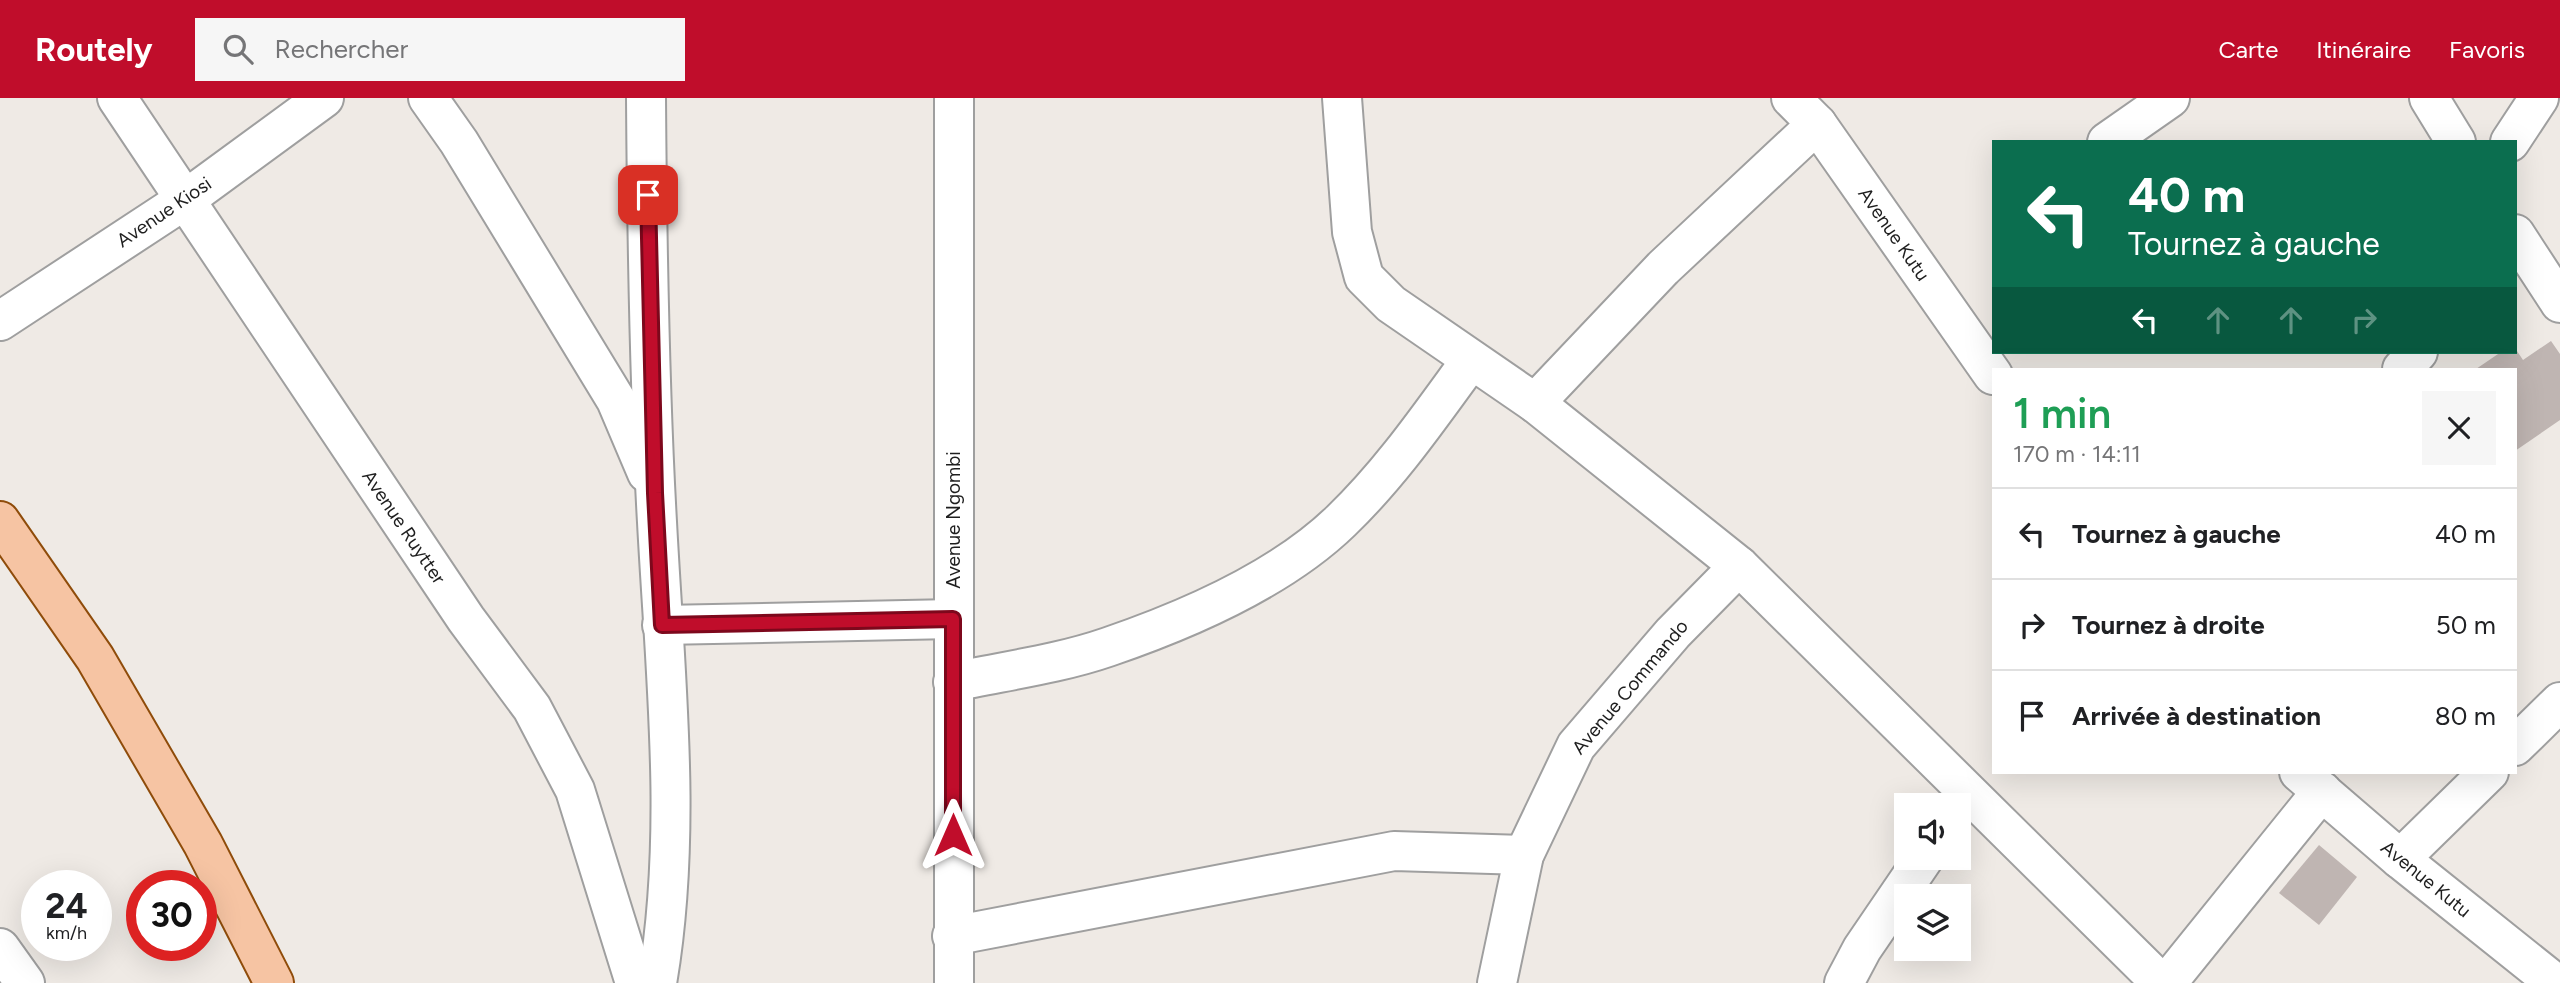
<!DOCTYPE html>
<html lang="fr">
<meta charset="utf-8">
<style>
:root{--surface:#fff;--page:#f6f6f6;--text:#202124;--muted:#757577;--line:#e0e0e0;--accent:#c00d2b}
body{margin:0;font-family:Figtree,sans-serif;background:var(--page);color:var(--text);height:100vh;display:flex;flex-direction:column;font-size:26px;white-space:nowrap}
*{box-sizing:border-box;margin:0}
p{font-size:23px;color:var(--muted)}
.icon{flex:none;width:38px;height:38px;fill:none;stroke:currentColor;stroke-width:2;stroke-linecap:round;stroke-linejoin:round}
.map{position:relative;flex:1;overflow:hidden}
.panel{position:absolute;left:1992px;top:270px;width:525px;height:406px;display:flex;flex-direction:column;background:var(--surface);border-radius:0px;box-shadow:0 7px 28px #0002}
.panel>*{flex:none}
.banner{position:absolute;left:1992px;top:42px;width:525px;height:214px;border-radius:0px;box-shadow:0 7px 28px #0002;background:#0b6e4f;color:#fff;overflow:hidden}
.tools{position:absolute;left:1894px;top:695px;display:grid;gap:14px}
.tools a{display:grid;place-items:center;width:77px;height:77px;border-radius:0px;background:var(--surface);box-shadow:0 7px 28px #0002;font-size:35px}
.speed{position:absolute;left:21px;top:772px;display:flex;gap:14px;font-size:35px;font-weight:700;text-align:center}
.speed>*{display:grid;place-content:center;width:91px;height:91px;border-radius:50%;background:var(--surface);box-shadow:0 7px 28px #0002;line-height:1}
.speed small{font-size:18px;font-weight:400}
.speed .limit{border:10px solid #d22;background:#fff;color:#111}
.pin{position:absolute;display:grid;place-items:center;width:60px;height:60px;color:#fff;margin:-30px;border-radius:14px;box-shadow:0 4px 10px #0006}
.me{position:absolute;width:77px;margin:-38px;rotate:0deg;stroke-linejoin:round;filter:drop-shadow(0 0 5px #0008)}
.turn{display:flex;align-items:center;gap:24px;height:147px;padding:0 21px;font-size:32px}
.turn .icon{width:91px;height:91px;stroke-width:2.5}
.turn b{display:block;font-size:49px;line-height:60px}
.lanes{display:flex;align-items:center;height:66px;padding:0 21px;background:#0003;justify-content:center;gap:35px;direction:ltr}
.lanes .off{opacity:.35}
.round{display:grid;place-items:center;flex:none;width:74px;height:74px;border-radius:0px;background:var(--page)}
.overview{display:flex;align-items:center;justify-content:space-between;height:119px;padding:0 21px}
h1{font-size:42px;font-weight:600;line-height:52px;color:#1e9e55}
ul{padding:0;list-style:none}
li{display:flex;align-items:center;gap:21px;height:91px;padding:0 21px;border-top:2px solid var(--line)}
li div{flex:1}
li b{display:block;font-size:26px}
li em{font-style:normal}
header{display:flex;align-items:center;gap:42px;box-sizing:border-box;height:98px;padding:0 35px;background:var(--accent);color:#fff}
header strong{font-size:33px}
nav{display:flex;gap:38px;margin-inline-start:auto;font-size:24px}
.search{width:490px;height:63px;background:var(--page);display:flex;align-items:center;gap:18px;box-sizing:border-box;padding:0 24px;border-radius:0px;color:var(--muted);font-size:26px}
.map>svg:first-child{display:block}
.building{fill:#bfb5b2}
.lines{fill:none;stroke-linecap:round;stroke-linejoin:round}
.minor-casing{stroke:#9f9f9f;stroke-width:42}
.major-casing{stroke:#8f4c0a;stroke-width:42}
.minor{stroke:#fff;stroke-width:38}
.major{stroke:#f6c4a3;stroke-width:38}
.route-casing{stroke:#7d081c;stroke-width:18}
.route{stroke:#c00d2b;stroke-width:12}
.labels{text-anchor:middle;dominant-baseline:central;stroke-width:7;stroke-linejoin:round;paint-order:stroke}
.street-label{font-size:19px;fill:#1e1e1e;stroke:#fff}
</style>
<header>
<strong>Routely</strong>
<div class="search"><svg class="icon" aria-label="search" viewBox="0 0 24 24"><circle cx="10" cy="10" r="6"/><path d="M15 15l6 6"/></svg>Rechercher</div>
<nav><a>Carte</a><a>Itinéraire</a><a>Favoris</a></nav>
</header>
<div class="map">
<svg width="2560" height="885" viewBox="0 0 2560 885">
<rect width="100%" height="100%" fill="#efeae5"/>
<!-- building -->
<g class="building">
<polygon points="2551,243 2560,256 2560,322 2515,353 2515,271 2476,271 2501,254 2515,254 2515,250 2523,262"/>
<polygon points="2319,747 2357,779 2319,827 2279,795"/>
</g>
<g class="lines">
<defs>
<g id="minor">
<polyline points="117,0 466,521 532,610 575,692 635,885"/>
<polyline points="428,0 459,44 616,302 647,375"/>
<path d="M646 0C647 141 649 283 657 424 665 577 683 734 657 885"/>
<polyline points="1342,0 1352,134 1364,179 1391,206 1535,305 1739,468 2161,885"/>
<polyline points="1791,0 1817,26 1993,277"/>
<polyline points="2429,0 2456,44"/>
<polyline points="2107,44 2170,0"/>
<polyline points="2510,44 2539,0"/>
<polyline points="2515,136 2560,205"/>
<polyline points="0,223 186,101 324,0"/>
<polyline points="2402,271 2418,254"/>
<polyline points="1535,305 1663,170 1817,26"/>
<polyline points="662,527 953,521"/>
<path d="M953 584C1004 573 1059 566 1108 549 1187 522 1281 481 1341 423 1391 375 1430 318 1471 262"/>
<polyline points="2515,648 2560,604"/>
<polyline points="2299,674 2400,761 2555,885"/>
<polyline points="2400,761 2489,674"/>
<polyline points="952,838 1394,753 1524,757"/>
<polyline points="0,850 25,885"/>
<polyline points="954,885 954,0"/>
<polyline points="1497,885 1524,757 1576,648 1673,535 1739,468"/>
<polyline points="1844,885 1862,851 1924,760"/>
<polyline points="2167,885 2322,693"/>
</g>
<polyline id="major" points="0,423 95,560 203,746 274,885"/>
</defs>
<!-- minor casing -->
<use href="#minor" class="minor-casing"/>
<!-- major casing -->
<use href="#major" class="major-casing"/>
<!-- minor -->
<use href="#minor" class="minor"/>
<!-- major -->
<use href="#major" class="major"/>
</g>
<g class="lines">
<defs>
<polyline id="route" points="648,97 655,395 662,527 953,521 953,737"/>
</defs>
<!-- route casing -->
<use href="#route" class="route-casing"/>
<!-- route -->
<use href="#route" class="route"/>
</g>
<g class="labels">
<!-- street labels -->
<g class="street-label">
<text transform="translate(164 114) rotate(-34)">Avenue Kiosi</text>
<text transform="translate(1894 136) rotate(55)">Avenue Kutu</text>
<text transform="translate(953 422) rotate(-90)">Avenue Ngombi</text>
<text transform="translate(404 429) rotate(56)">Avenue Ruytter</text>
<text transform="translate(1630 589) rotate(-50)">Avenue Commando</text>
<text transform="translate(2426 781) rotate(39)">Avenue Kutu</text>
</g>
</g>
</svg>
<div class="tools">
<a><svg class="icon" aria-label="sound" viewBox="0 0 24 24"><path d="M4 9h4l5-4v14l-5-4H4zM17 9q2 3 0 6"/></svg></a>
<a><svg class="icon" aria-label="layers" viewBox="0 0 24 24"><path d="M12 4l9 5-9 5-9-5zM3 14l9 5 9-5"/></svg></a>
</div>
<div class="speed"><div>24<small>km/h</small></div><div class="limit">30</div></div>
<div class="pin" style="left:648px;top:97px;background:#d93025"><svg class="icon" aria-label="arrive" viewBox="0 0 24 24"><path d="M6 21V4h12l-3 4 3 4H6"/></svg></div>
<svg class="me" style="left:953px;top:737px" viewBox="-20 -20 40 40"><path d="M0-17L14 15 0 8-14 15z" fill="#c00d2b" stroke="#fff" stroke-width="4"/></svg>
<div class="banner">
<div class="turn"><svg class="icon" aria-label="left" viewBox="0 0 24 24"><path d="M17 20v-9H6M10 6l-5 5 5 5"/></svg><div><b>40 m</b>Tournez à gauche</div></div>
<div class="lanes"><svg class="icon" aria-label="left" viewBox="0 0 24 24"><path d="M17 20v-9H6M10 6l-5 5 5 5"/></svg><svg class="icon off" aria-label="ahead" viewBox="0 0 24 24"><path d="M12 20V5M6 11l6-6 6 6"/></svg><svg class="icon off" aria-label="ahead" viewBox="0 0 24 24"><path d="M12 20V5M6 11l6-6 6 6"/></svg><svg class="icon off" aria-label="right" viewBox="0 0 24 24"><path d="M7 20v-9h11M14 6l5 5-5 5"/></svg></div>
</div>
<section class="panel">
<div class="overview"><div><h1>1 min</h1><p>170 m · 14:11</p></div><a class="round"><svg class="icon" aria-label="close" viewBox="0 0 24 24"><path d="M6 6l12 12M18 6L6 18"/></svg></a></div>
<ul>
<li><svg class="icon" aria-label="left" viewBox="0 0 24 24"><path d="M17 20v-9H6M10 6l-5 5 5 5"/></svg><div><b>Tournez à gauche</b></div><em>40 m</em></li>
<li><svg class="icon" aria-label="right" viewBox="0 0 24 24"><path d="M7 20v-9h11M14 6l5 5-5 5"/></svg><div><b>Tournez à droite</b></div><em>50 m</em></li>
<li><svg class="icon" aria-label="arrive" viewBox="0 0 24 24"><path d="M6 21V4h12l-3 4 3 4H6"/></svg><div><b>Arrivée à destination</b></div><em>80 m</em></li>
</ul>
</section>
</div>
